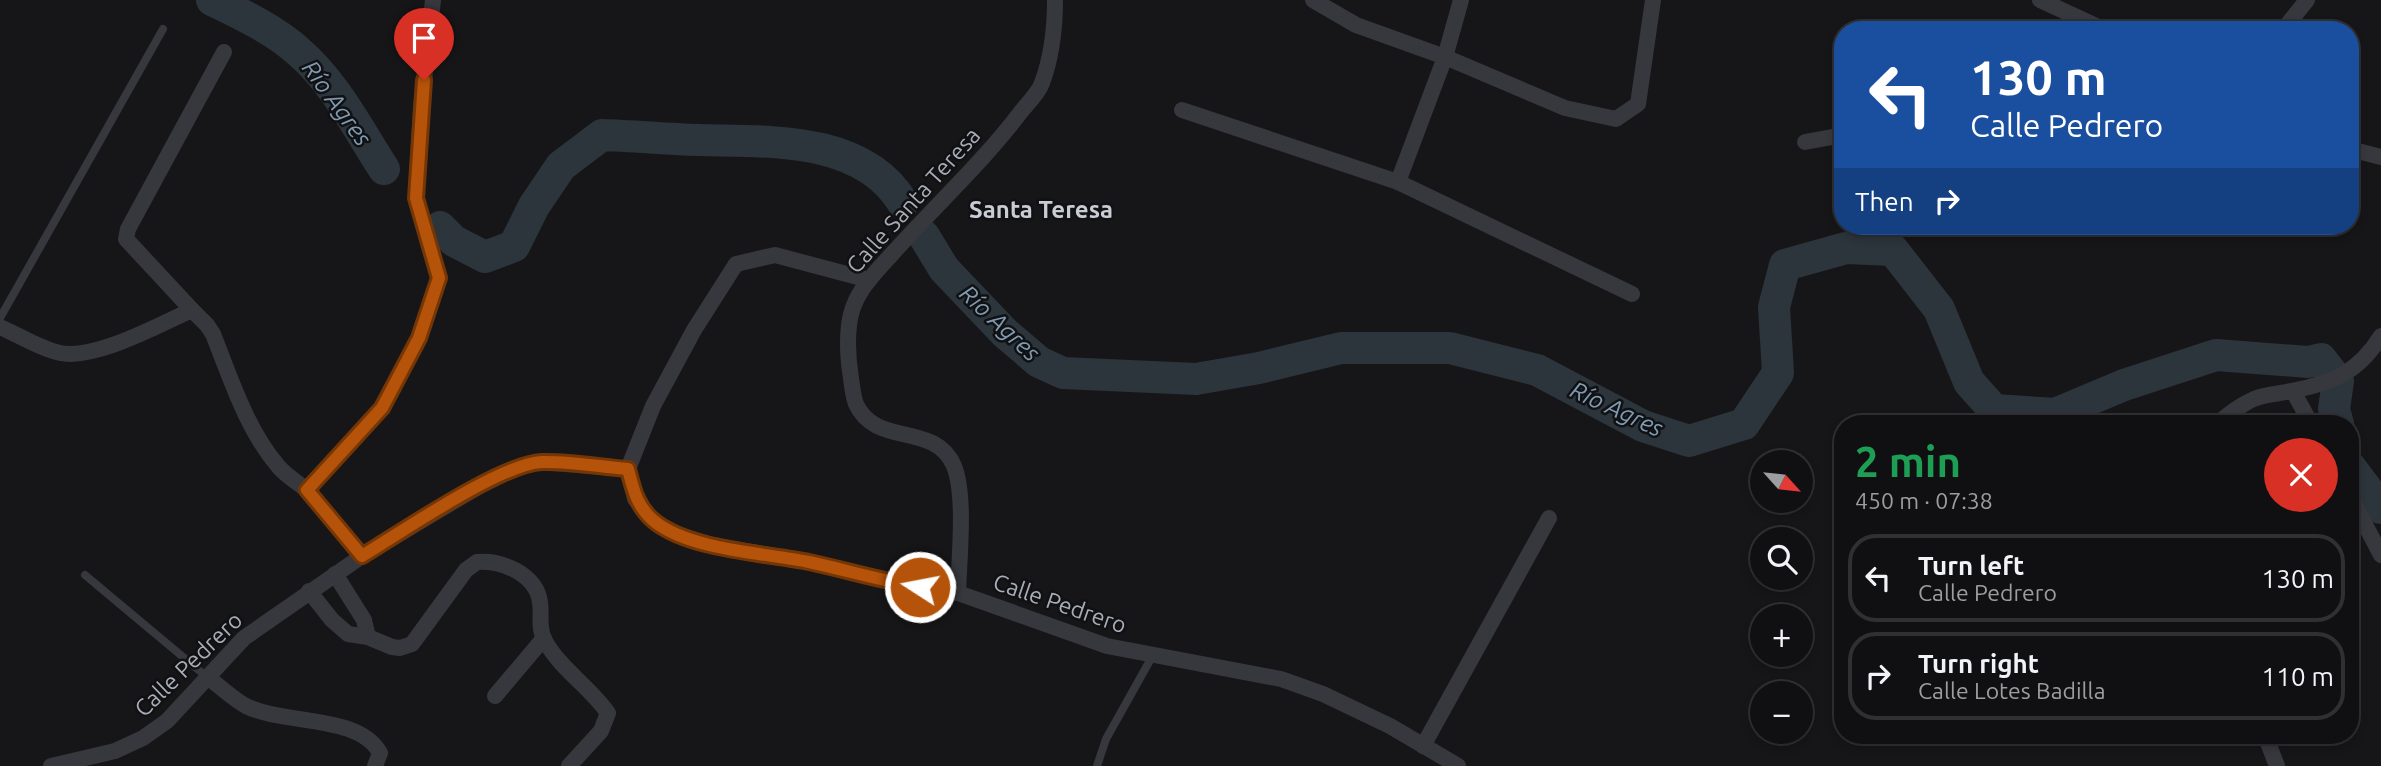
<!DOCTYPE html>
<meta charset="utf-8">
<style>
:root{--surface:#101012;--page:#1e1e20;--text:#f1f3f6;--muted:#9c9d9f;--line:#303032}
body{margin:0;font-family:Ubuntu,sans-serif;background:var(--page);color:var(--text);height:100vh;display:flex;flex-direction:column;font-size:26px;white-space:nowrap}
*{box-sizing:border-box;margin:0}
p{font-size:23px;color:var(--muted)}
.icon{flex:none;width:38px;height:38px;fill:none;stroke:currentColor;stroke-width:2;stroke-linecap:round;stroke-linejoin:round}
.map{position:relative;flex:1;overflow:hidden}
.panel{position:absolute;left:1834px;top:415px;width:525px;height:329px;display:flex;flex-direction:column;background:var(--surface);border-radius:28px;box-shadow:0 4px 10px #0003,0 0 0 2px var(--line)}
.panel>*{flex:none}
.top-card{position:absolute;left:1834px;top:21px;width:525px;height:214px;border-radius:28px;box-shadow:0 4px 10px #0003,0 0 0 2px var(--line);background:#1a4fa0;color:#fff;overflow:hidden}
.needle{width:46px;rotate:117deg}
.controls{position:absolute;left:1750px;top:450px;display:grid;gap:14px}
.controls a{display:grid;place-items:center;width:63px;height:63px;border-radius:50%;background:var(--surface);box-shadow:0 4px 10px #0003,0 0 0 2px var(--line);font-size:35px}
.pin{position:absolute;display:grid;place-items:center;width:60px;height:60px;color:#fff;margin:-72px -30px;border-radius:50% 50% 50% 0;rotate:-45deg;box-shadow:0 0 7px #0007}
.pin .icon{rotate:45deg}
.me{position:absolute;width:77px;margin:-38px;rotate:281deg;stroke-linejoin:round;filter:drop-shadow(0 0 5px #0008)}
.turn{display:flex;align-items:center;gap:24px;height:147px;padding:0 21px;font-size:32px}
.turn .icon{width:91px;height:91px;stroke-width:2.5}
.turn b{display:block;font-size:49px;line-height:60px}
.then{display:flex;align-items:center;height:66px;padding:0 21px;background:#0003;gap:14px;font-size:26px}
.round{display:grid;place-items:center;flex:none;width:74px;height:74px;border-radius:37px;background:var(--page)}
.overview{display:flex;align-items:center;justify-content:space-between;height:119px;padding:0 21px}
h1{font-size:42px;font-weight:700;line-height:52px;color:#1e9e55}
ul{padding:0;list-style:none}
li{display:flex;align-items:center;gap:21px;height:88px;margin:0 14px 10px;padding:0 7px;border:4px solid var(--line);border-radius:28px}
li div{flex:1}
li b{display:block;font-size:26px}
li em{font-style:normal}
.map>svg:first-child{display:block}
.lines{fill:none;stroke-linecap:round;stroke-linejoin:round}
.river{stroke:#2c353c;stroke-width:32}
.service{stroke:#37383d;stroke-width:8}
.minor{stroke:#37383d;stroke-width:16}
.route-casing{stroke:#753606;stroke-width:18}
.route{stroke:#b45309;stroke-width:12}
.labels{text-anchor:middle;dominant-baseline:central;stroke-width:5;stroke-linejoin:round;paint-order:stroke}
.street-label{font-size:23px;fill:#a8adb8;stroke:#111113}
.water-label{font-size:24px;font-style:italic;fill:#7f9bb3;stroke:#111113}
.neighbourhood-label{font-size:24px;font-weight:bold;fill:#c9ccd4;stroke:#111113}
</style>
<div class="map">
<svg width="2381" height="766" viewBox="0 0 2381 766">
<rect width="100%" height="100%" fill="#161618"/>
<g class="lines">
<!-- river -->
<g class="river">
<path d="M212 0C241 14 275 30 299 52 335 83 358 129 384 169"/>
<path d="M440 227 454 241 485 257 514 246 534 206 561 166 602 135C634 136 666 139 698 140 767 142 862 135 903 203"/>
<polyline points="924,236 944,269 1005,333 1039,362 1063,373 1196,379 1259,368 1341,348 1450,348 1537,370 1643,426 1689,441 1744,424 1778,373 1774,307 1785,265 1846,248 1893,250 1939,309 1969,382 1994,410 2055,414 2124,385 2216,355 2308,362 2321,359 2338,381 2334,409 2338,424"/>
<polyline points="2350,467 2381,508"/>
</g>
<!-- service -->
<g class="service">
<polyline points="0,318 163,29"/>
<polyline points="85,575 207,677"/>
<polyline points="1097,766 1106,739 1153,655"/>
</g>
<!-- minor -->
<g class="minor">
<polyline points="1313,0 1356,25 1445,57 1565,108 1616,119 1638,104 1653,0"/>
<polyline points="2040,0 2105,30"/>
<polyline points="2283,30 2307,0"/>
<polyline points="1182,110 1398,182 1632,294"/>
<polyline points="1805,142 1843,135"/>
<polyline points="2350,149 2381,157"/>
<polyline points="1398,182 1445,57 1461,0"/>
<polyline points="192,310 126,239 128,229 224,52"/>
<path d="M0 327C19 335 40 349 60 353 96 360 158 325 192 310L207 325 213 334C230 377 247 430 278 466 285 475 297 482 307 490"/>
<polyline points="2293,391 2311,424"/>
<path d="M2217 424C2229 414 2240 405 2254 399 2265 394 2279 394 2291 391 2332 383 2358 373 2381 336"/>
<polyline points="628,469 635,499 653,521 678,534 711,545 809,562 901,584 958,593 1107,646 1281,679 1323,694 1390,726 1458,766"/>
<polyline points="628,469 653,406 694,330 736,264 775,255 869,280"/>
<polyline points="2350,496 2381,555"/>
<polyline points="362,556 307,490 382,408 419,338 439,278 416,198 421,107 433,0"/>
<polyline points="335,574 364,620 368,637"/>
<path d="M309 591 332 620 348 634 368 637 392 647 400 648 412 644 466 570 477 562C502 560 536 574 540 602 542 614 538 627 544 639 559 668 589 686 608 713L601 731 569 766"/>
<path d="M958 593C959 559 966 496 954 466 935 421 876 448 856 404 853 396 852 386 851 378 848 360 847 343 849 325 852 295 872 276 892 254 934 207 982 163 1020 113 1027 104 1038 94 1042 83 1052 56 1055 28 1055 0"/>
<path d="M207 677C220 686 233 699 246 706 284 725 359 714 380 753L375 766"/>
<polyline points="495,696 544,638"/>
<polyline points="2265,735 2277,766"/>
<polyline points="1423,746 1549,518"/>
<polyline points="51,766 115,751 143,738 167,721 244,638 362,556 478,487 514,469 540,462 628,469"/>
</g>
</g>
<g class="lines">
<defs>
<path id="route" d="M424 80 416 198 439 278 419 338 382 408 307 490 362 556C402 532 500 464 542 462 570 461 600 467 628 469 633 489 637 507 654 521 689 550 765 553 809 562 846 570 882 581 920 587"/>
</defs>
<!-- route casing -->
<use href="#route" class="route-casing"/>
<!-- route -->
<use href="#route" class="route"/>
</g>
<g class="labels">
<!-- street labels -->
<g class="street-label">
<text transform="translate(913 200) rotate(-48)">Calle Santa Teresa</text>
<text transform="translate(1060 603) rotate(19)">Calle Pedrero</text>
<text transform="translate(188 664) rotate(-44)">Calle Pedrero</text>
</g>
<!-- water labels -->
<g class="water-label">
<text transform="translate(337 103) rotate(54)">Río Agres</text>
<text transform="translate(1000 323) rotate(43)">Río Agres</text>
<text transform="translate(1617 409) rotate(25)">Río Agres</text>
</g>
<!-- neighbourhood labels -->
<g class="neighbourhood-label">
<text x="1041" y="209">Santa Teresa</text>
</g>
</g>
</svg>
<div class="controls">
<a><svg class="needle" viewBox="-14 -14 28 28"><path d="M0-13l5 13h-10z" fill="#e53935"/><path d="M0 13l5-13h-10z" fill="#9c9d9f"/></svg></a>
<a><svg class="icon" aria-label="search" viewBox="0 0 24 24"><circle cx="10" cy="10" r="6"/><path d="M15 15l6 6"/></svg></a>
<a>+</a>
<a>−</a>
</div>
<div class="pin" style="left:424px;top:80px;background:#d93025"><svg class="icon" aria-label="arrive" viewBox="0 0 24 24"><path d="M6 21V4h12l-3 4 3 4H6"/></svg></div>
<svg class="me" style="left:920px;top:587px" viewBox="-20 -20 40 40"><circle r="17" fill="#b45309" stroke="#fff" stroke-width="3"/><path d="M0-11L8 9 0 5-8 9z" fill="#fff"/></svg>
<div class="top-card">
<div class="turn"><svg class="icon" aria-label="left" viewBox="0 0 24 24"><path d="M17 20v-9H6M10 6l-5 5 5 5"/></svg><div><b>130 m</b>Calle Pedrero</div></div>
<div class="then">Then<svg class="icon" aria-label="right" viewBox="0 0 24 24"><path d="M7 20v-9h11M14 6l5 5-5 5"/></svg></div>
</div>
<section class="panel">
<div class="overview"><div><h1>2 min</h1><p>450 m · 07:38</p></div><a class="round" style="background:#d93025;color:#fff"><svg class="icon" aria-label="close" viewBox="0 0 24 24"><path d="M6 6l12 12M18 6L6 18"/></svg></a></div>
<ul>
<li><svg class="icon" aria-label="left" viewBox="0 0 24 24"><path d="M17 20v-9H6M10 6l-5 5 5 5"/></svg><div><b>Turn left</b><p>Calle Pedrero</p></div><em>130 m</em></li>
<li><svg class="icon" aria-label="right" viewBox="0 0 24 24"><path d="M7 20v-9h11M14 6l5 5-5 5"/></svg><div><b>Turn right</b><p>Calle Lotes Badilla</p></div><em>110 m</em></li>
</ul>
</section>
</div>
